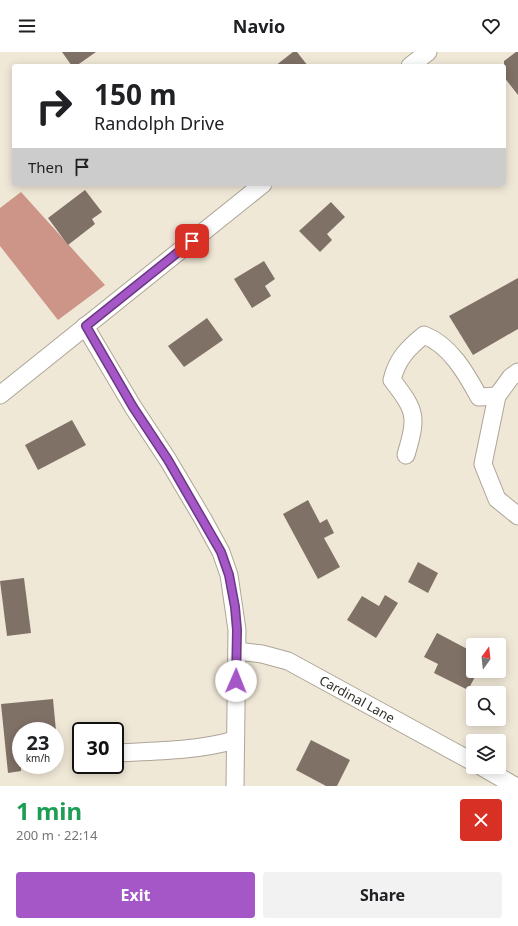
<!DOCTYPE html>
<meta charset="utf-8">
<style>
:root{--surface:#fff;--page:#f2f2f2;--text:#202124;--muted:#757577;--accent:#a556c7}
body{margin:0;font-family:"Noto Sans",sans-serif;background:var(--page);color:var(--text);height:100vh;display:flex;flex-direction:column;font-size:15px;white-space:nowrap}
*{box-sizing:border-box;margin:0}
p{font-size:13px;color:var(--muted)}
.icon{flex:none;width:22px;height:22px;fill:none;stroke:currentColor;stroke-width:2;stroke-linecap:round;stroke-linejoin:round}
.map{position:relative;height:734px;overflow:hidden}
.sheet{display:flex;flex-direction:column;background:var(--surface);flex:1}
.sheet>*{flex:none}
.top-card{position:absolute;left:12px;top:12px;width:494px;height:122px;border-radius:4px;box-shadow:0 2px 10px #0003;background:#fff;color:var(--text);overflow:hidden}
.needle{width:26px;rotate:15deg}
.controls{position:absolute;left:466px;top:586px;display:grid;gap:8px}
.controls a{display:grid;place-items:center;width:40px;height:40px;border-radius:4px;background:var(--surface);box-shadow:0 2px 10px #0003;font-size:20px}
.speed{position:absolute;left:12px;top:670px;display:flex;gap:8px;font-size:20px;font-weight:700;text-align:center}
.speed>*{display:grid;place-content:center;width:52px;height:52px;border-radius:50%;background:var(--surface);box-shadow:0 2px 10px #0003;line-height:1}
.speed small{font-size:10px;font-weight:400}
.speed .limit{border:2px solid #111;border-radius:6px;background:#fff;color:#111}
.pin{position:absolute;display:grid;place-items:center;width:34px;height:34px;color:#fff;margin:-17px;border-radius:8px;box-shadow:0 2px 6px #0006}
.me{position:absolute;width:44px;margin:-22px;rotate:1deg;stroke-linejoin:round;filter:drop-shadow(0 0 3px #0008)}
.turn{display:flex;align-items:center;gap:14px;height:84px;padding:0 16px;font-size:18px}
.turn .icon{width:52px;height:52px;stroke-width:2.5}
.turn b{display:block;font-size:28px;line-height:34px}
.then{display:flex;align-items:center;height:38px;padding:0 16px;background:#0003;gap:8px;font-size:15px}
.round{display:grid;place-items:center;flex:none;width:42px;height:42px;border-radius:4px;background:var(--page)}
.summary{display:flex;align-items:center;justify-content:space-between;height:68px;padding:0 16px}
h1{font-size:24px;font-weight:700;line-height:30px;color:#1e9e55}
.cta{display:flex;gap:8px;margin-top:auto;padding:8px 16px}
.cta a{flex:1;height:46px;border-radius:4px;background:var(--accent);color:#fff;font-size:16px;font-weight:700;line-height:46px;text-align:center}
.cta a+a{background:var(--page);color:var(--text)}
header{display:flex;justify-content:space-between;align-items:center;height:52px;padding:0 16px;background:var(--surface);font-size:18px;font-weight:700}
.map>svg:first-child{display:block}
.forest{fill:#cd9588}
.building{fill:#807167}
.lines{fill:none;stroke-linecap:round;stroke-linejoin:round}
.minor-casing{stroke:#ada596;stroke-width:19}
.minor{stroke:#fff;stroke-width:17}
.route-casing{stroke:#6b3881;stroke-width:10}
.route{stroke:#a556c7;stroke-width:7}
.labels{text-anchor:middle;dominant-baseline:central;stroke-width:4;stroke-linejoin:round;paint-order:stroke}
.street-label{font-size:13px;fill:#322f29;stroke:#fdf5e4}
</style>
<header><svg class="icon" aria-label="menu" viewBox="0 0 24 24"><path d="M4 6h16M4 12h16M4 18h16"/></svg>Navio<svg class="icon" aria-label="heart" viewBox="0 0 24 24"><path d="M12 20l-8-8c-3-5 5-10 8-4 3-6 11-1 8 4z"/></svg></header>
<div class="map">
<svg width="518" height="734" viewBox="0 0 518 734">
<rect width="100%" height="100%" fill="#f0e8d7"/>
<!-- forest -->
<polygon class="forest" points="21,140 105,233 58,268 0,194 0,156"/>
<!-- building -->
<g class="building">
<polygon points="62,0 96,0 76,14 72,14"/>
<polygon points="293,0 297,0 308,14 275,14"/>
<polygon points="516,0 518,0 518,43 504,25 504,9"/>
<polygon points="85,138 102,160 92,167 95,172 68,193 48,166"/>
<polygon points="331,150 345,165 327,182 332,188 320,200 299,179"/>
<polygon points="264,209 275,227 265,234 271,244 252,256 234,227"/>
<polygon points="518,226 518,277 473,303 449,264"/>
<polygon points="207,266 223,288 184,315 168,294"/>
<polygon points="72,368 86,393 38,418 25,393"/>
<polygon points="308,448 320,471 327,467 334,481 324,486 340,515 318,527 283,462"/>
<polygon points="418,510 438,521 428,541 408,530"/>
<polygon points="24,526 31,581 7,584 0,529"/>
<polygon points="385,543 398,551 376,586 347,568 362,544 379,554"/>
<polygon points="437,581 473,600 473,619 478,619 468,638 434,621 438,612 424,605"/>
<polygon points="53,647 56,679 21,679 21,719 8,721 1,652"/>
<polygon points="311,688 350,708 337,734 326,734 296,718"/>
</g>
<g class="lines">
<defs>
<g id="minor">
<polyline points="410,14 428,0"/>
<polyline points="85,274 133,355 168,408 203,467 221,500 229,523 237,578 235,734"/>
<polyline points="518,320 511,325 497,344 483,412 497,447 518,464"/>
<polyline points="0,343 263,132"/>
<path d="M406 403C417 365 417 360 392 328 397 307 408 296 424 283 450 293 466 321 479 345L497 344"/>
<path id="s1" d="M237 599 262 602 288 609 473 710"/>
<path d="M115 701C156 699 196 699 235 688"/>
<polyline points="482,715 515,734"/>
</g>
</defs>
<!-- minor casing -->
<use href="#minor" class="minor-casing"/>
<!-- minor -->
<use href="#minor" class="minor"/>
</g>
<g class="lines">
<defs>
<polyline id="route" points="192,189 86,274 133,355 168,408 221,500 229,523 235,555 237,578 236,629"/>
</defs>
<!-- route casing -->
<use href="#route" class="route-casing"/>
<!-- route -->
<use href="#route" class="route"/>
</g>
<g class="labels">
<!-- street labels -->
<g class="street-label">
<text stroke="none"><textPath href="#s1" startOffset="131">Cardinal Lane</textPath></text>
</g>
</g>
</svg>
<div class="controls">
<a><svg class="needle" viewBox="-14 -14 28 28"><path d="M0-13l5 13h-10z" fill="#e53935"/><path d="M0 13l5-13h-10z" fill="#757577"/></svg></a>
<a><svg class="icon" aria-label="search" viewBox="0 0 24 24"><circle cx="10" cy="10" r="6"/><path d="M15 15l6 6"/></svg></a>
<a><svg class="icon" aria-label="layers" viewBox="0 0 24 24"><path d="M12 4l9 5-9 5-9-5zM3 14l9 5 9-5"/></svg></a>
</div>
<div class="speed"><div>23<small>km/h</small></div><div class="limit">30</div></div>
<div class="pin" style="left:192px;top:189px;background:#d93025"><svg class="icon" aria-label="arrive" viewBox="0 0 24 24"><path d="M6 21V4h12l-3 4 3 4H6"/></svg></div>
<svg class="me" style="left:236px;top:629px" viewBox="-20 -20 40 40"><circle r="19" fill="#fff"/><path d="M0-13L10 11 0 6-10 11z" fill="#a556c7"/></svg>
<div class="top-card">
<div class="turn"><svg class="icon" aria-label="right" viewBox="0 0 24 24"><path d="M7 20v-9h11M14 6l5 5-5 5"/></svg><div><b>150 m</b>Randolph Drive</div></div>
<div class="then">Then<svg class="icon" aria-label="arrive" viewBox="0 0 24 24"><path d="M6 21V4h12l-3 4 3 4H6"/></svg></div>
</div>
</div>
<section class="sheet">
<div class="summary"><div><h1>1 min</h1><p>200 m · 22:14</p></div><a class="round" style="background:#d93025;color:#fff"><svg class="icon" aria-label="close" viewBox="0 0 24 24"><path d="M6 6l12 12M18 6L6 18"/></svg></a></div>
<div class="cta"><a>Exit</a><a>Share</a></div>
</section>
